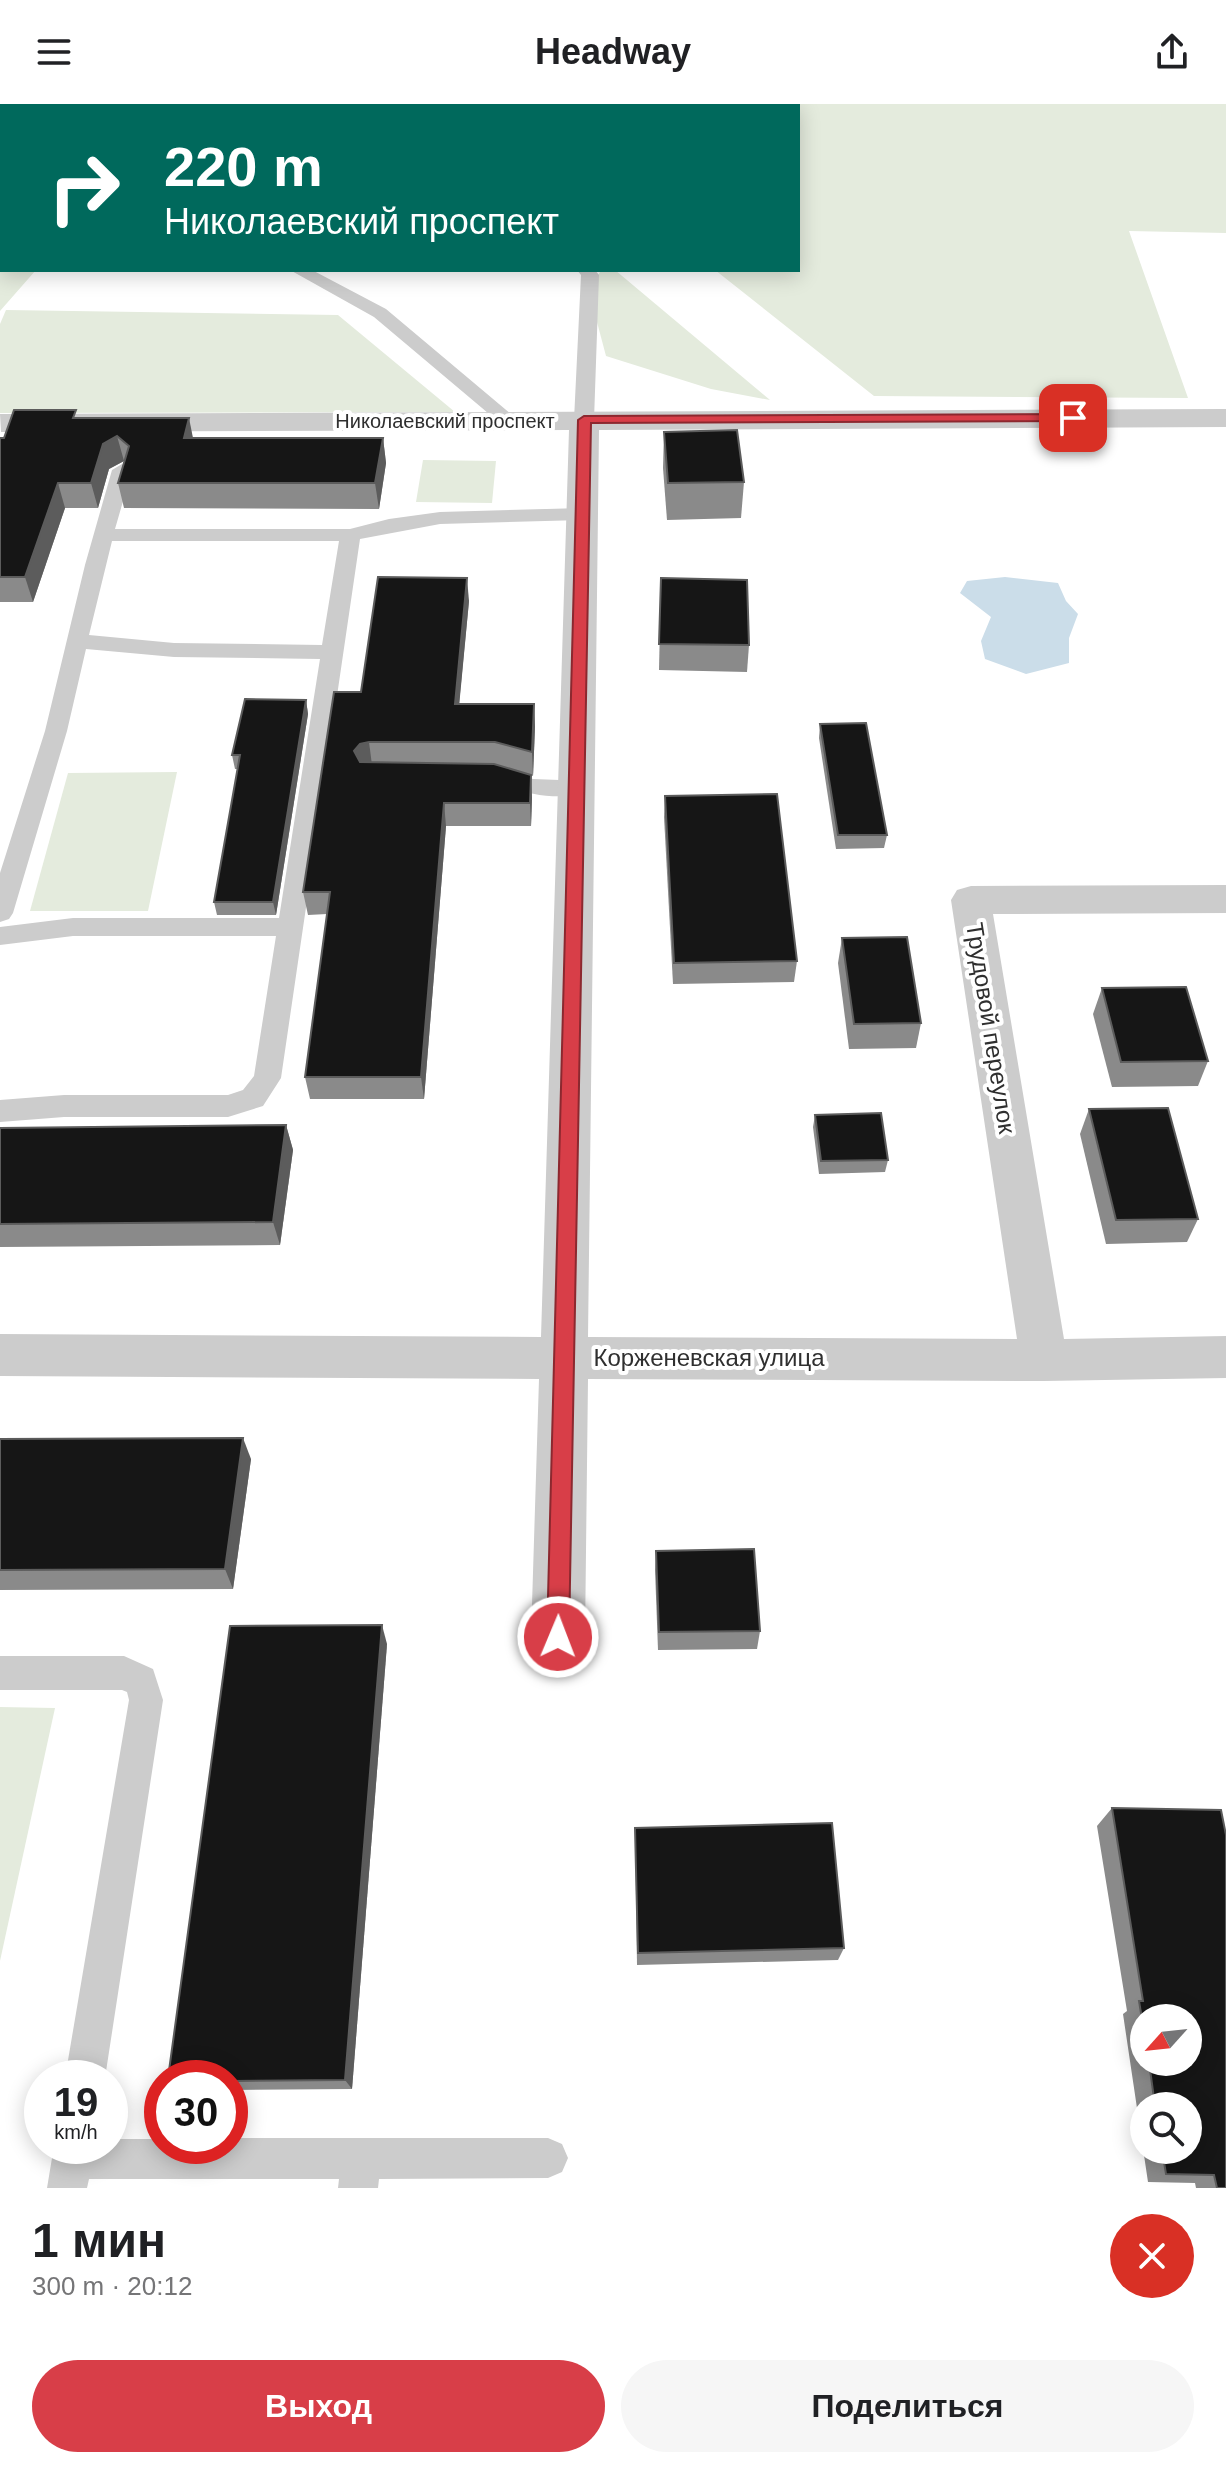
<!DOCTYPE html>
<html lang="ru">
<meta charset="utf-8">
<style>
:root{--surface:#fff;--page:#f6f6f6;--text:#202124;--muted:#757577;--accent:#d83e48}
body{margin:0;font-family:Arial,sans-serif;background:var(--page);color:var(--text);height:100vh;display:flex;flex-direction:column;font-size:30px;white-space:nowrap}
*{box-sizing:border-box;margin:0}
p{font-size:26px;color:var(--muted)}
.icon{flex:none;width:44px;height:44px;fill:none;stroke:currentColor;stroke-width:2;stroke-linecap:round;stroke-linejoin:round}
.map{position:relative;height:2084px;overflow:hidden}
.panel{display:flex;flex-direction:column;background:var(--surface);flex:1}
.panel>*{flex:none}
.banner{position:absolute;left:0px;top:0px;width:800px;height:168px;box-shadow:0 4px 20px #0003;background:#00695c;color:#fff;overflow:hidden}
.needle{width:52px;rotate:243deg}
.fabs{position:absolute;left:1130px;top:1900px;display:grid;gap:16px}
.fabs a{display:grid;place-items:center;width:72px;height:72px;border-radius:50%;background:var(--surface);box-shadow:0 4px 20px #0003;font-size:40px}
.speed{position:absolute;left:24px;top:1956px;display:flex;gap:16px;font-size:40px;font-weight:700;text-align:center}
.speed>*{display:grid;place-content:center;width:104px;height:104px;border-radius:50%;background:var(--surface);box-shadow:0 4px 20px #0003;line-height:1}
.speed small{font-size:20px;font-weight:400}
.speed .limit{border:12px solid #d22;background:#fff;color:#111}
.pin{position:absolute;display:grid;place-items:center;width:68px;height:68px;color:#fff;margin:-34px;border-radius:16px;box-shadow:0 4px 12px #0006}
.me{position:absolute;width:88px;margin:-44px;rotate:1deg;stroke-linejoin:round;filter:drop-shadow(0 0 6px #0008)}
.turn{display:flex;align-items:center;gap:28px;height:168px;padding:0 32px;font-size:36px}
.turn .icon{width:104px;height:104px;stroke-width:2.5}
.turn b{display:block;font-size:56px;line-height:68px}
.round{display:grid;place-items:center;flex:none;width:84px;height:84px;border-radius:42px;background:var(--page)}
.headline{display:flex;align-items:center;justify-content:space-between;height:136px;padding:0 32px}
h1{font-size:48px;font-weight:700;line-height:60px}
.action{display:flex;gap:16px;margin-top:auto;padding:16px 32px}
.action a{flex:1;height:92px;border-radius:48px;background:var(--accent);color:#fff;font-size:32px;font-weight:700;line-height:92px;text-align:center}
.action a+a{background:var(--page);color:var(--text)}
header{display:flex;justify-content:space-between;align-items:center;height:104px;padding:0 32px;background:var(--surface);font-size:36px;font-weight:700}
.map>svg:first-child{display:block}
.green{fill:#e4ebdd}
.water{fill:#cbdde9}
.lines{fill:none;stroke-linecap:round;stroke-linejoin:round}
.stream{fill:#cbdde9;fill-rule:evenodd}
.service{fill:#ccc;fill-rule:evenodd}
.minor{fill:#ccc;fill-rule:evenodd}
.wall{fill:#8a8a8a;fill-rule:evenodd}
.shaded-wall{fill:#5c5c5c}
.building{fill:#161616;stroke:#5c5c5c;stroke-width:2}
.route{fill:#d83e48;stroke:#8c282f;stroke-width:2}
.labels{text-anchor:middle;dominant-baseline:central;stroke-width:8;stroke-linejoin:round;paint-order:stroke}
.far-street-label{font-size:20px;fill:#2f2f2f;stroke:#fff}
.street-label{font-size:24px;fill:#2f2f2f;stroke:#fff}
</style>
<header><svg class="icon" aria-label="menu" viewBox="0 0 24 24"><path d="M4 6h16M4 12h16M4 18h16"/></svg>Headway<svg class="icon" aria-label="share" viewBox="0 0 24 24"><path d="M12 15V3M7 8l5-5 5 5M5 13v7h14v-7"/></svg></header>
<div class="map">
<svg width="1226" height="2084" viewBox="0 0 1226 2084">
<rect width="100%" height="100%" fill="#fff"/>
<!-- green -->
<g class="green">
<polygon points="0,0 417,0 420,2 2,2 2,166 36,166 0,207"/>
<polygon points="504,0 1226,0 1226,129 1129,127 1188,294 874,292 715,166 798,166 798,2"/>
<polygon points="601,166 615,166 770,296 711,285 606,252 589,188"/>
<polygon points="6,206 338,211 455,308 0,309 0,220"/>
<polygon points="423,356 496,357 492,399 416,398"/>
<polygon points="177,668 148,807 30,807 68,669"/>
<polygon points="0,1603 55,1604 0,1857"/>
</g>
<!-- water -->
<polygon class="water" points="1005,473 1058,479 1066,497 1078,510 1069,534 1069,559 1026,570 985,555 981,537 991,513 960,489 967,477"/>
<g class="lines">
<!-- stream -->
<g class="stream">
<rect x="600" y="0" width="8" height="2"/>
<polygon points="2,144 2,153 0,154 0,145"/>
</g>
<!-- service -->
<g class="service">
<rect x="576" y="0" width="16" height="2"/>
<polygon points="290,166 312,166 386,205 518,316 508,322 501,320 374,213"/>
<polygon points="577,166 595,166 599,171 594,316 584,322 574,316 581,171"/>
<path d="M122 360 132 366 115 425H350L389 415 440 408 582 404 592 410 582 416 440 420 360 435 281 974 263 1002 228 1013H64L0 1018V996L64 991H228L243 986 254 972 276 832H73L0 841V823L73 814H279L320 555 174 553 86 545 67 627 13 809 9 815 0 818V769L45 627 85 461 112 366ZM112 437H339L322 541 174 539 89 531Z"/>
<path d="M495 664 533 675 585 677 589 683 585 689C552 698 518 687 487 678L483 672 487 666Z"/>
<polygon points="0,1552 124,1552 153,1565 163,1596 105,1974 65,1974 129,1596 127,1588 122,1586 0,1586"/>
<polygon points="230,2034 548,2034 562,2040 568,2054 562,2068 548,2074 379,2075 378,2084 338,2084 339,2075 89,2075 87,2084 47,2084 54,2042 110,2042 110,2035 162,2035 162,2042 230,2042"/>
</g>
<!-- minor -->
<polygon class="minor" points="1226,305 1226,323 599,326 588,1233 1017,1235 951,796 957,786 971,782 1226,781 1226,809 993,810 1064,1235 1226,1232 1226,1274 1044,1277 588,1275 585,1533 577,1551 558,1559 539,1551 531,1533 539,1275 0,1272 0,1230 541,1233 569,326 1,328 0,310"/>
</g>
<!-- wall -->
<g class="wall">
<polygon points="78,314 193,334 383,334 386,359 379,405 124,404 118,379 124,357 109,365 98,404 65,404 33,498 0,498 0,334"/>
<polygon points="664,328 744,378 741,414 667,416 663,364"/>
<polygon points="661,474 749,541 747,568 659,566"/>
<polygon points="469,497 459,600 534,600 535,623 533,672 531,671 532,694 531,722 446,722 424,995 310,995 305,973 327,810 308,811 303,788 361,588"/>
<polygon points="306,596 308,610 276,811 217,811 214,798 238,665 235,665 232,651"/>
<polygon points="820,620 887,731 884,744 836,745 819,634"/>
<polygon points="665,692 797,857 794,878 673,880 664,713"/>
<polygon points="842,834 921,919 916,944 849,945 838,859"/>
<polygon points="1102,884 1208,957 1198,982 1112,983 1093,910"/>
<polygon points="1089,1005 1198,1115 1187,1138 1106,1140 1080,1030"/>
<polygon points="815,1011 888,1056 885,1068 819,1070 813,1023"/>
<polygon points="286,1021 293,1046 280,1141 0,1143 0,1024"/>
<polygon points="0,1335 251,1355 233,1485 0,1486"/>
<polygon points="656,1447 760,1527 757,1545 658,1546 655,1466"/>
<polygon points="387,1540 352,1985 230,1986 230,1974"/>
<path d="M1112 1704 1226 2084H1196L1195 2079 1148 2078 1123 1910 1127 1907 1097 1722ZM1144 1914 1188 1958H1144ZM1144 2002H1188V2046H1144Z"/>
<polygon points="635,1724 844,1844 838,1856 637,1861"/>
</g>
<!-- shaded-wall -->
<g class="shaded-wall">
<polygon points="189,314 194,339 184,334"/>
<polygon points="117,332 124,357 109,365 98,404 91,379 103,340"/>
<polygon points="383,334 386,359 379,405 375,379"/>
<polygon points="58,379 65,404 33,498 25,473"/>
<polygon points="467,474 469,497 457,624 455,600"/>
<polygon points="306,596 308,610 276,811 273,798"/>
<polygon points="534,600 535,623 533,672 532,648"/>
<polygon points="369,638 372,661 363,663 354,647 360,640"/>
<polygon points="531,671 532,694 531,722 530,699"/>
<polygon points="444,699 446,722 424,995 421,973"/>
<polygon points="286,1021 293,1046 280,1141 273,1118"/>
<polygon points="243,1334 251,1355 233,1485 225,1465"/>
<polygon points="382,1521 387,1540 352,1985 345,1976"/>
</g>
<!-- building -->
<g class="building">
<polygon points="14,306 76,306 73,314 189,314 184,334 383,334 375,379 118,379 129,342 117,332 103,340 91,379 58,379 25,473 0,473 0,334 4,334"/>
<polygon points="737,326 744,378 668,379 664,328"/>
<polygon points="378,473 467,474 455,600 534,600 532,648 495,638 369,638 360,640 354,647 360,658 494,660 531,671 530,699 444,699 421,973 305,973 330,788 303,788 334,588 361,588"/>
<polygon points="661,474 747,476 749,541 659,540"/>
<polygon points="245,595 306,596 273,798 214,798 240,651 232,651"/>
<polygon points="866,619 887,731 838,731 820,620"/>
<polygon points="777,690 797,857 674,859 665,692"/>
<polygon points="907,833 921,919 854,920 842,834"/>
<polygon points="1186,883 1208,957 1121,958 1102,884"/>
<polygon points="1168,1004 1198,1115 1116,1116 1089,1005"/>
<polygon points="881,1009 888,1056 821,1057 815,1011"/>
<polygon points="286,1021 273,1118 0,1120 0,1024"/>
<polygon points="243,1334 225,1465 0,1466 0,1335"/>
<polygon points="754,1445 760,1527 659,1528 656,1447"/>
<polygon points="382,1521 345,1976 230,1977 230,1974 168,1974 230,1522"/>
<polygon points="1112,1704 1221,1706 1226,1731 1226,2084 1217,2084 1214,2071 1166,2070 1162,2046 1188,2046 1188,2002 1155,2002 1149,1958 1188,1958 1188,1914 1144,1914 1144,1927 1139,1897 1143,1897"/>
<polygon points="832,1719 844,1844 638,1849 635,1724"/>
</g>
<!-- route -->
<polygon class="route" points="1073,310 1079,314 1078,317 591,319 569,1533 566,1540 558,1543 551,1540 547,1533 578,316 584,312"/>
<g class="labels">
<!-- far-street labels -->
<g class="far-street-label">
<text x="445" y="317">Николаевский проспект</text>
</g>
<!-- street labels -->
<g class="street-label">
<text transform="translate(991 924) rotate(81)">Трудовой переулок</text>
<text x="709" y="1253">Корженевская улица</text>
</g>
</g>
</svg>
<div class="fabs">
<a><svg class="needle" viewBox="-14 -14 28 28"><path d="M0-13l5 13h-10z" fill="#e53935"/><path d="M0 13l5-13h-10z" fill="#757577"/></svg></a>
<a><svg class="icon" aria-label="search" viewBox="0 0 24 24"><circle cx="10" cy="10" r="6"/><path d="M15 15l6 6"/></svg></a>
</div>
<div class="speed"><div>19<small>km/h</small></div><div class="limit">30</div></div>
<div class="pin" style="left:1073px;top:314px;background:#d93025"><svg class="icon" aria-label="arrive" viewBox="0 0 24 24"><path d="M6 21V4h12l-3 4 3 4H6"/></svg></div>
<svg class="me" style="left:558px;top:1533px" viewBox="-20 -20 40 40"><circle r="17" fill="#d83e48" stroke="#fff" stroke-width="3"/><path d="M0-11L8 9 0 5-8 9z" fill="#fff"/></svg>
<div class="banner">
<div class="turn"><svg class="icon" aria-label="right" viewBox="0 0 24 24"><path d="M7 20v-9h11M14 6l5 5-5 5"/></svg><div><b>220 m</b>Николаевский проспект</div></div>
</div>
</div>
<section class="panel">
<div class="headline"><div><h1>1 мин</h1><p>300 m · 20:12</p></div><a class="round" style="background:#d93025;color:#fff"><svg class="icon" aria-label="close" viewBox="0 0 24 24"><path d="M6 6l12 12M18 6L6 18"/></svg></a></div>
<div class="action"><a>Выход</a><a>Поделиться</a></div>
</section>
